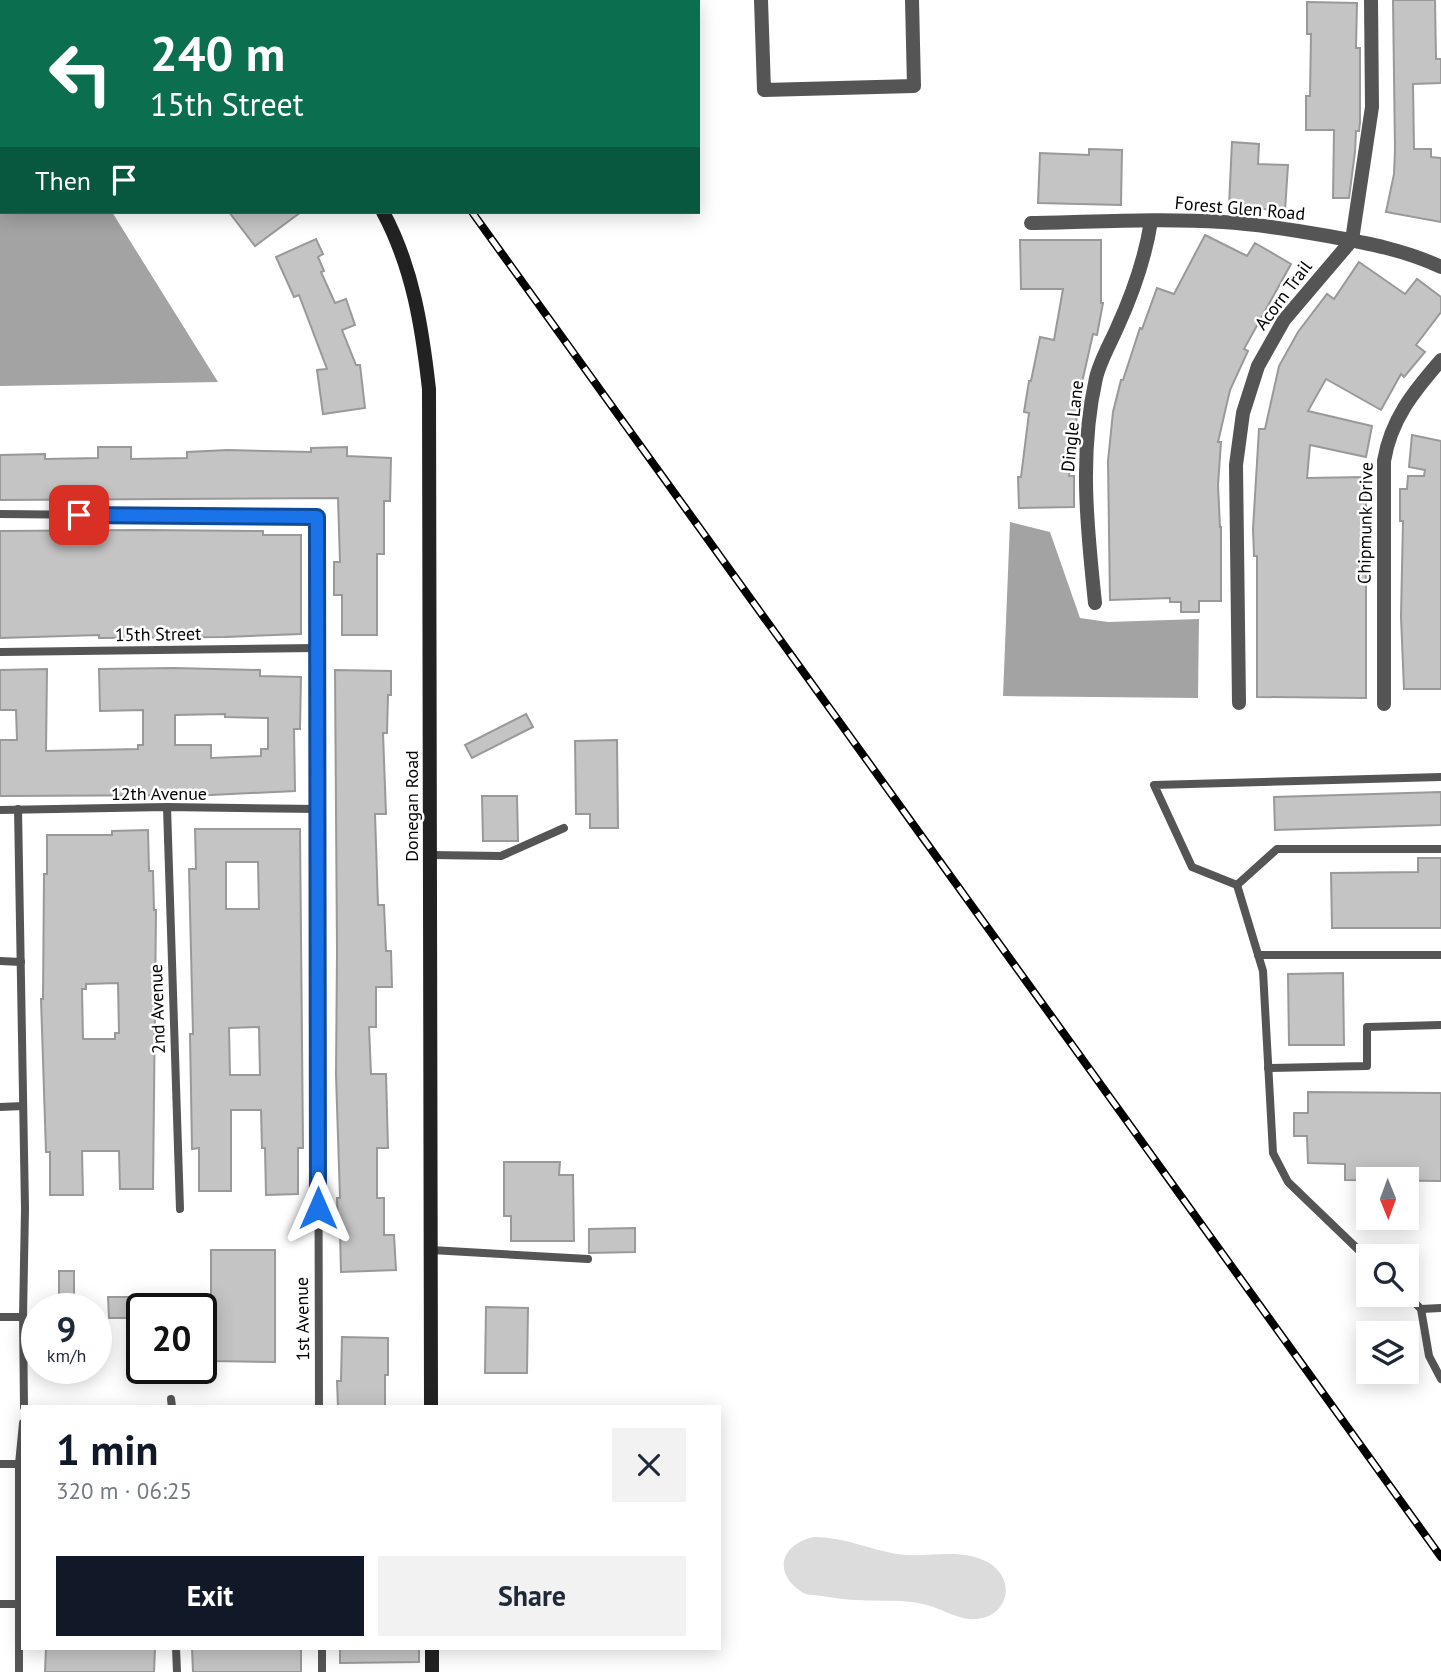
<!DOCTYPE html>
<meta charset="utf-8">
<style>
:root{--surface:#fff;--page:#f2f2f3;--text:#1f2937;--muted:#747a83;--accent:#111827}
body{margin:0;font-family:"PT Sans",sans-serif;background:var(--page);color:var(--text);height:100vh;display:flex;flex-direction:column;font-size:26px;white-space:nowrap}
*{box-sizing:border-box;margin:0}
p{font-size:23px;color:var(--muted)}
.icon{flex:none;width:38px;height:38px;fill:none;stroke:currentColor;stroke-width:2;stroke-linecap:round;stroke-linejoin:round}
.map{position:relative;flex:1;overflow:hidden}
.drawer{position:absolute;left:21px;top:1405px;width:700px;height:245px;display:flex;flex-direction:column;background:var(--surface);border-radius:0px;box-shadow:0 4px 18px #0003}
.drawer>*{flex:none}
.top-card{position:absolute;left:0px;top:0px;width:700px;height:214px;box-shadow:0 4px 18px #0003;background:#0b6e4f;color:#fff;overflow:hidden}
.needle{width:46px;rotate:179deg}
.tools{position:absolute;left:1356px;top:1167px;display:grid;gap:14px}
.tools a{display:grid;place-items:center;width:63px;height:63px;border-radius:0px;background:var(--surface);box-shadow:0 4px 18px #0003;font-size:35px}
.speed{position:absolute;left:21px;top:1293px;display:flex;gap:14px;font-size:35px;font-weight:700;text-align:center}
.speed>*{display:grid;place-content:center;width:91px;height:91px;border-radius:50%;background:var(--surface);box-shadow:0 4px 18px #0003;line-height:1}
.speed small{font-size:18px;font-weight:400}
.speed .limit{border:4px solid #111;border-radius:10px;background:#fff;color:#111}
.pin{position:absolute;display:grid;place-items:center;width:60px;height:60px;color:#fff;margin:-30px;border-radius:14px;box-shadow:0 4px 10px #0006}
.me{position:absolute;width:77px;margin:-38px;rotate:0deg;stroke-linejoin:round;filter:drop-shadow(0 0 5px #0008)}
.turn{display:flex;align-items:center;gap:24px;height:147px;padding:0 35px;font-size:32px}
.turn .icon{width:91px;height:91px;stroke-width:2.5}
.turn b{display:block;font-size:49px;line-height:60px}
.then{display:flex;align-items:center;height:66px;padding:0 35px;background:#0003;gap:14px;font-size:26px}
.round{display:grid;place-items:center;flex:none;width:74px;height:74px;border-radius:0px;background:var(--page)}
.headline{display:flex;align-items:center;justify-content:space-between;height:119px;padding:0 35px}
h1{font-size:42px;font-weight:700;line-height:52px;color:var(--accent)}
.action{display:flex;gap:14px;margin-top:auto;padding:14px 35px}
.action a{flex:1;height:80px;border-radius:0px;background:var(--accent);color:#fff;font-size:28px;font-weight:700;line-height:80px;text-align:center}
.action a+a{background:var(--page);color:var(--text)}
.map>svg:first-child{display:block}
.green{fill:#dcdcdc}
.water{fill:#a3a3a3}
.building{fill:#c4c4c4;stroke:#999;stroke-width:2;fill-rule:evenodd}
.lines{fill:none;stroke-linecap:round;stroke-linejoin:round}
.lane{stroke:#555;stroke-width:8}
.street{stroke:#555;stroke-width:14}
.secondary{stroke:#222;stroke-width:14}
.rail-casing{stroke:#000;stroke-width:8}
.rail{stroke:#fff;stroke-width:5;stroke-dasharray:16;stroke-linecap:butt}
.route-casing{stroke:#114b97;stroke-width:18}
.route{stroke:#1a73e8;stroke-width:12}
.labels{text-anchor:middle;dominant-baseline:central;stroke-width:5;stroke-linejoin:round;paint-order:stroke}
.street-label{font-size:18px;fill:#000;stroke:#fff}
</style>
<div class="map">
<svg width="1441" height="1672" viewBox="0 0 1441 1672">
<rect width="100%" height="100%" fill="#fff"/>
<!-- green -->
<path class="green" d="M814 1537C844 1537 868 1549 897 1554 921 1558 947 1551 971 1556 1024 1568 1011 1623 969 1619 953 1617 938 1607 923 1604 902 1599 881 1602 859 1600 847 1600 835 1598 822 1596 816 1595 807 1596 802 1592 772 1573 781 1544 814 1537Z"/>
<!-- water -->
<g class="water">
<polygon points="0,32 2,212 112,212 218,382 0,386"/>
<polygon points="1010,522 1050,532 1080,618 1108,622 1199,619 1198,698 1003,696"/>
</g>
<!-- building -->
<g class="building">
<polygon points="1393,0 1435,0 1436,59 1441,59 1441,83 1413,84 1414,149 1431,149 1431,157 1441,158 1441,222 1386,212 1394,174 1395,149"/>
<polygon points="1307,2 1357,3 1356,48 1360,48 1360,122 1359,131 1356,131 1355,152 1349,198 1333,198 1334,130 1306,130 1306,96 1310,96 1311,34 1307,34"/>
<polygon points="1232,142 1259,144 1258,164 1288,165 1285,211 1229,206"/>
<polygon points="1089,149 1122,150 1121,205 1038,203 1040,153 1089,155"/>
<polygon points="229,212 301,212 255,246"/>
<polygon points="1205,235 1247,256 1255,243 1291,264 1244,349 1248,351 1230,390 1218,442 1221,442 1218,485 1220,527 1221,527 1221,601 1199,601 1199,612 1181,612 1181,602 1170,602 1170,598 1110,600 1108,461 1113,412 1121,380 1123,380 1140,328 1142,329 1157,288 1174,294"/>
<polygon points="316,239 323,254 318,257 324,271 321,272 335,303 346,299 355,325 342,330 356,365 360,365 365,408 323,414 317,370 327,369 299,295 294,297 276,257"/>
<polygon points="1020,240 1101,240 1101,303 1103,303 1097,335 1093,334 1083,378 1075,429 1069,476 1074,476 1074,507 1019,508 1018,477 1021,477 1029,413 1024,412 1029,381 1031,381 1040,337 1054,340 1063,289 1021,289"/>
<polygon points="1359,262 1405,294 1417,279 1441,297 1441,312 1416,345 1425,352 1404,377 1401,374 1381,410 1326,379 1308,411 1372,426 1366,457 1310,445 1307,478 1366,477 1366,698 1257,697 1257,556 1254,556 1253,529 1259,429 1265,429 1279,366 1298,332 1327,294 1334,299"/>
<polygon points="1412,435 1441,441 1441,689 1404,689 1401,617 1403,521 1400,521 1400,489 1407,489 1408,476 1424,476 1425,470 1409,467"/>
<polygon points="98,447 131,447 131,459 187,458 187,452 228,450 311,452 311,448 347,447 347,456 391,458 390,501 384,501 384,554 377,554 377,635 342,635 342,595 334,595 334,562 340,562 338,498 0,500 0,455 45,454 45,459 98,458"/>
<polygon points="143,530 263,531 263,535 301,535 301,634 225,637 99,638 99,635 0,638 0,531"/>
<path d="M174 668 260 670V676L301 677 300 729H294L295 791 211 795 0 796V740H17L16 710H0V670L47 669 46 751 138 749V745H143V710L100 711 99 669ZM225 714V717L268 718V749H261V756L211 758V745H175V715Z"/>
<polygon points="335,670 391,671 391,695 388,695 387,733 383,733 386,814 375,814 378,905 384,905 386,951 391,951 392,987 376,987 376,1027 369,1027 371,1074 386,1074 388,1148 377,1148 377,1198 384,1198 384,1235 394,1235 396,1270 341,1272 340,1232 338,1232 337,1198 340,1198 336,1075 337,952"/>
<polygon points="526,714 533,727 472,758 465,745"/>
<polygon points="617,740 618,828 590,828 590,814 576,814 575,741"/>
<polygon points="1441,792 1441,825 1275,830 1274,797"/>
<polygon points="482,796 517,796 518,841 483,841"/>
<path d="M195 829H300L303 1148H298V1194L266 1195 265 1148H262L261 1110H231V1191H199V1148L192 1149 190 1034H193L189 869H196ZM226 862H258L259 909H226ZM259 1027 260 1075H230L229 1028Z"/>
<path d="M148 830 149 871H153L154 910H156L153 1189H120L119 1151H82L83 1195H50V1152H46L41 999H43L44 874H47V835H112V831ZM118 983 119 1033H115V1039H83L82 989H86V984Z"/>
<polygon points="1418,858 1441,858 1441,928 1332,928 1331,873 1418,872"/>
<polygon points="1343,973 1344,1045 1289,1045 1288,974"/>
<polygon points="1308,1092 1441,1093 1441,1181 1345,1180 1345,1164 1308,1163 1307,1136 1294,1136 1294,1113 1308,1113"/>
<polygon points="504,1162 560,1162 559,1175 573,1175 574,1241 511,1241 511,1216 504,1216"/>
<polygon points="635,1228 635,1252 589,1253 589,1229"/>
<polygon points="211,1250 275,1250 275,1362 211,1361"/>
<rect x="59" y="1271" width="15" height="38"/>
<polygon points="108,1297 138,1297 138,1318 109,1318"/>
<polygon points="486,1307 528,1308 527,1373 485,1373"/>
<polygon points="342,1337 388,1338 388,1375 385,1375 385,1407 338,1407 337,1381 341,1381"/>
<polygon points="46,1648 155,1648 154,1672 45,1672"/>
<polygon points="192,1648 301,1648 301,1672 193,1672"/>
<polygon points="340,1648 419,1648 419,1662 340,1663"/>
</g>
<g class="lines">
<!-- lane -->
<g class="lane">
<polyline points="0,514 317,517 319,1407"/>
<polyline points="0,652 316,648"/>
<polyline points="167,807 180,1209"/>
<polyline points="18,809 25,1209 23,1317 24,1407"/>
<polyline points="0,810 167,807 319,809"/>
<polyline points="431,855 501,856 564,828"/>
<polyline points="1237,885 1277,849 1441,849"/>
<polyline points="1258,955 1441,955"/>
<polyline points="0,961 21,962"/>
<polyline points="1268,1068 1367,1066 1367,1027 1441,1025"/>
<polyline points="0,1107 23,1106"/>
<polyline points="431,1250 588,1259"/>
<polyline points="1368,1259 1288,1182 1273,1153 1263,971 1237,885 1192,867 1154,785 1441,777"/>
<polyline points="1407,1295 1421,1309 1441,1308"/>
<polyline points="1421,1309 1429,1356 1441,1379"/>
<polyline points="0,1317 23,1317"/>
<polyline points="171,1399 172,1407"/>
<polyline points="0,1464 19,1464"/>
<polyline points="0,1604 18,1604"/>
<polyline points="176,1648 177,1672"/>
<polyline points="322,1648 322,1672"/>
<polyline points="19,1672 19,1464 23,1423"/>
</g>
<!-- street -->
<g class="street">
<polyline points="761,0 764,90 914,86 912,0"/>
<path d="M1031 223C1094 222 1159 218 1223 222 1258 224 1294 230 1328 236 1367 243 1405 250 1441 267"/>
<path d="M1095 603C1087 527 1079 453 1096 378 1100 361 1110 344 1117 328 1133 293 1145 260 1151 221"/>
<polyline points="1239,703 1236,465 1243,413 1258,366 1284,320 1352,240 1372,107 1371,0"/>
<path d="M1384 704V461C1391 419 1414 391 1441 360"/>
</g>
<!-- secondary -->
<g class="secondary">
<polyline points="241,0 242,2"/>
<path d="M383 212C413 268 422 327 429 389L431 1407"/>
<polyline points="432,1648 432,1672"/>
</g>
<defs>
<g id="rail">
<polyline points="319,0 321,2"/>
<polyline points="472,212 1441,1557"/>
</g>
</defs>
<!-- rail casing -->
<use href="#rail" class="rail-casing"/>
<!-- rail -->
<use href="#rail" class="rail"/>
</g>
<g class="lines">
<defs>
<polyline id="route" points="79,515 317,517 318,1208"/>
</defs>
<!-- route casing -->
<use href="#route" class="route-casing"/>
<!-- route -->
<use href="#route" class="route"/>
</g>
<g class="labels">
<!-- street labels -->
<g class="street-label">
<text transform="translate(1240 208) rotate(5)">Forest Glen Road</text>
<text transform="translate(1283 295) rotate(-53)">Acorn Trail</text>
<text transform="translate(1072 426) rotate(-84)">Dingle Lane</text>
<text transform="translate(1365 523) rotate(-89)">Chipmunk Drive</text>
<text transform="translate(158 634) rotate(-1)">15th Street</text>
<text x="159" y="793">12th Avenue</text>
<text transform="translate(411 806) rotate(-90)">Donegan Road</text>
<text transform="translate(157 1009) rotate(-92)">2nd Avenue</text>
<text transform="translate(302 1319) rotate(-91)">1st Avenue</text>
</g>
</g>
</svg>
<div class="tools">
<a><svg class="needle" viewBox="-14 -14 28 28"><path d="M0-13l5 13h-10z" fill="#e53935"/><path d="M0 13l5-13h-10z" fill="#747a83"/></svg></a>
<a><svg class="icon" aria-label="search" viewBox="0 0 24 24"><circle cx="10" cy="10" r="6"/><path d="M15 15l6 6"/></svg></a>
<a><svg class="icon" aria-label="layers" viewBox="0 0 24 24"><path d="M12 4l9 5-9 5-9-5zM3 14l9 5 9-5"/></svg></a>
</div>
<div class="speed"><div>9<small>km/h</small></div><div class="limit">20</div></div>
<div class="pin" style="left:79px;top:515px;background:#d93025"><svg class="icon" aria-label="arrive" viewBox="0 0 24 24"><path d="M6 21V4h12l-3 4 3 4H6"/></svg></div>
<svg class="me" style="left:318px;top:1208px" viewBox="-20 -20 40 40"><path d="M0-17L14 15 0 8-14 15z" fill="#1a73e8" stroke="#fff" stroke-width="4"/></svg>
<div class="top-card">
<div class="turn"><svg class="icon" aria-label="left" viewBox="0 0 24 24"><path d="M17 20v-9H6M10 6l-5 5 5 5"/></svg><div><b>240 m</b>15th Street</div></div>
<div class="then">Then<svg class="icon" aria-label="arrive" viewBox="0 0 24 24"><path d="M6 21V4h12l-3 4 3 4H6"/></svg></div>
</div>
<section class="drawer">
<div class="headline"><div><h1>1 min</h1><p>320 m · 06:25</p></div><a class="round"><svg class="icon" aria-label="close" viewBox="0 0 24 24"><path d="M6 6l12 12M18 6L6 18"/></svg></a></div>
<div class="action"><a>Exit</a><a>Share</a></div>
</section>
</div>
